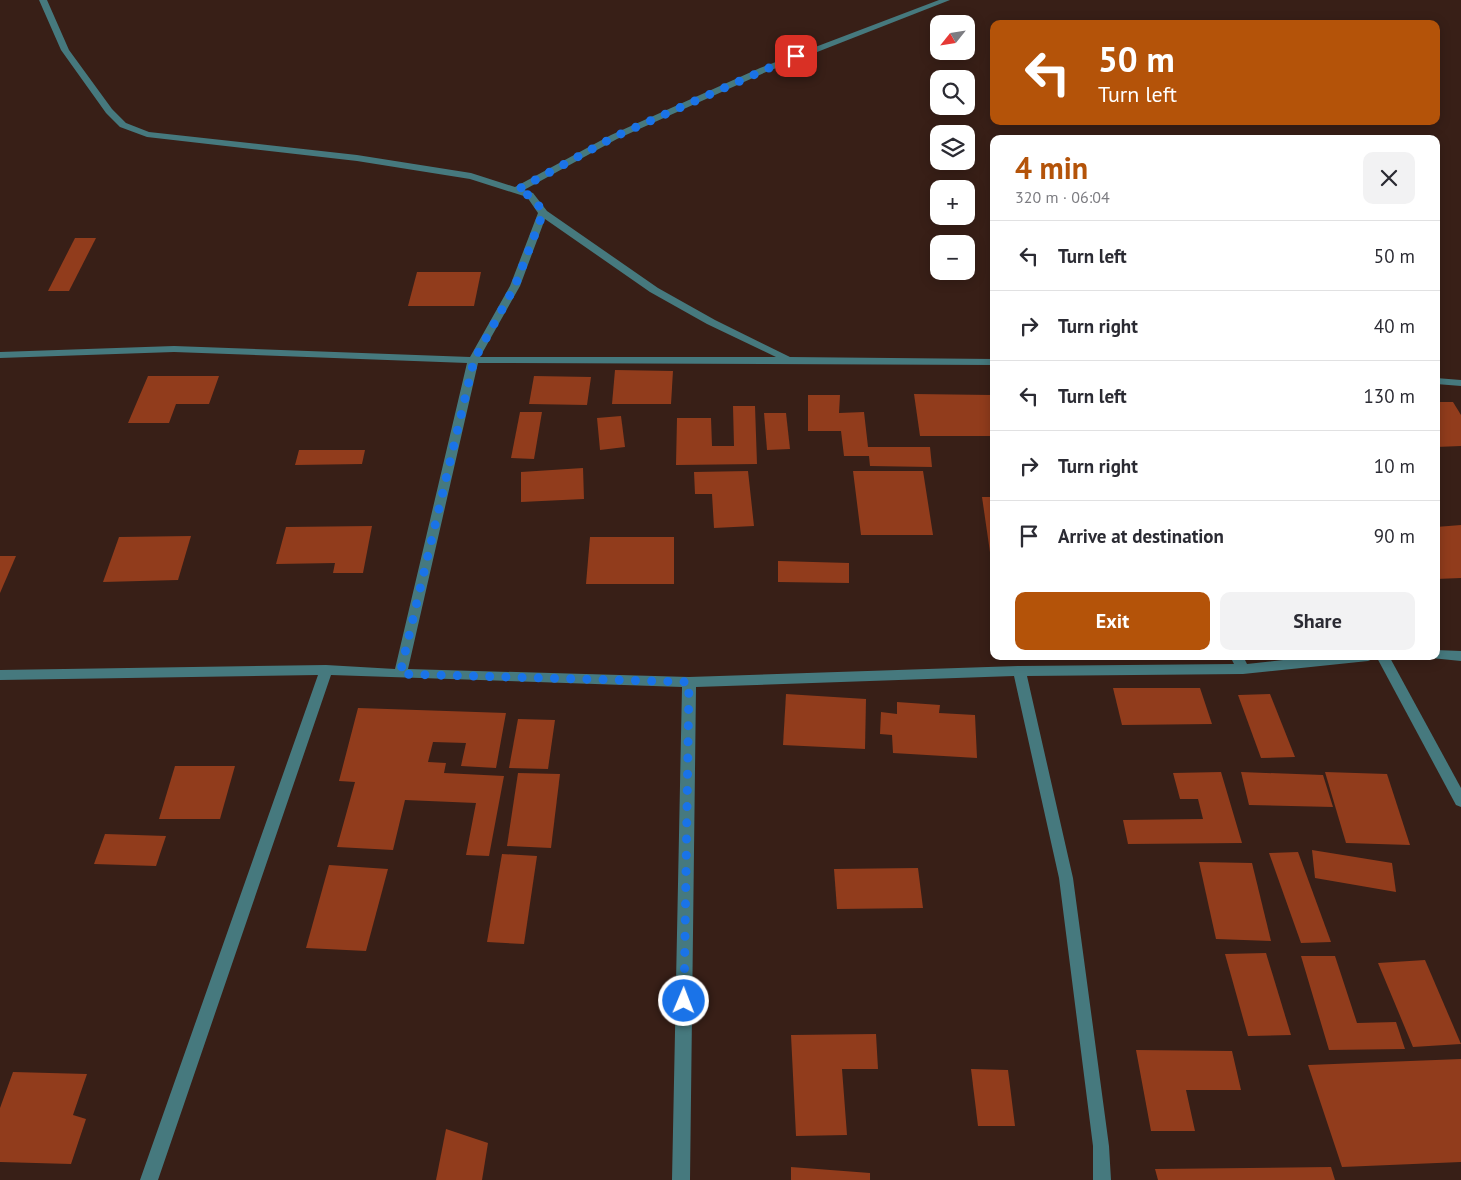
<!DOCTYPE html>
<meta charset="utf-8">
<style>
:root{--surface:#fff;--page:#f2f2f3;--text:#2b2b33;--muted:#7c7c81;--line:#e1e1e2;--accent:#b45309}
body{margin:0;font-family:"PT Sans",sans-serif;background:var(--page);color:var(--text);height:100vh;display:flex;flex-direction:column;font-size:19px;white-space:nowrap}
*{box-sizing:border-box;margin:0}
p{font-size:16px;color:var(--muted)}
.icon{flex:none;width:28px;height:28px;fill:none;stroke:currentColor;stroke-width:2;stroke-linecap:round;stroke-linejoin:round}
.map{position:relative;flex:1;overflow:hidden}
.panel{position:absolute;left:990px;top:135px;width:450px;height:525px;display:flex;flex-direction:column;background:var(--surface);border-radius:10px;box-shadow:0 2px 12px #0003}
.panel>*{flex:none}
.top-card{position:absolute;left:990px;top:20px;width:450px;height:105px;border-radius:10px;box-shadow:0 2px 12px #0003;background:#b45309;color:#fff;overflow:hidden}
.needle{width:32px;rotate:240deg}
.tools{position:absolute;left:930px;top:15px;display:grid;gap:10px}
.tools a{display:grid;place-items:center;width:45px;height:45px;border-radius:10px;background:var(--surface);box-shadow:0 2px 12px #0003;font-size:25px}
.pin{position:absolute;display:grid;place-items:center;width:42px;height:42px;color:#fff;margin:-21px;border-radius:10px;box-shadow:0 2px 8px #0006}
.me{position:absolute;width:55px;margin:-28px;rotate:1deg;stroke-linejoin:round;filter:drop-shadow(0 0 4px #0008)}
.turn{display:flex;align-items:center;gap:18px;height:105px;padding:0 25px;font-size:22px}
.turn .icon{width:65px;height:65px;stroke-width:2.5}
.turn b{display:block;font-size:35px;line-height:42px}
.round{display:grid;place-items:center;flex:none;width:52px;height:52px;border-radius:10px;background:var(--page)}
.overview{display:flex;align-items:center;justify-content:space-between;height:85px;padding:0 25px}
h1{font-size:30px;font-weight:700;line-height:38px;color:var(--accent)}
.button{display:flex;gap:10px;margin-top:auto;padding:10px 25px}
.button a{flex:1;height:58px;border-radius:10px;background:var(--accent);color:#fff;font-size:20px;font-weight:700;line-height:58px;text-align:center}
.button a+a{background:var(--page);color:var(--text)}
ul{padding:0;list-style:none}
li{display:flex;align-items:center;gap:15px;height:70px;padding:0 25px;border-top:1px solid var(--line)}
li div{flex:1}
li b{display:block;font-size:19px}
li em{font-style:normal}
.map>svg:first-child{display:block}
.building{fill:#913c1c}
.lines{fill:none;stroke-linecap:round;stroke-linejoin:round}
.minor{fill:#46797e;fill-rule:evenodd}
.route{stroke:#1a73e8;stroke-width:9;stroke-dasharray:0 16.2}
</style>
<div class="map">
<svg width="1461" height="1180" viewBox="0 0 1461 1180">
<rect width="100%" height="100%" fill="#381f17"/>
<!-- building -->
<g class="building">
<polygon points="75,238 96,238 69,291 48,291"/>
<polygon points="417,272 481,272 474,306 408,306"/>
<polygon points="615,370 673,371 671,404 612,404"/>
<polygon points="148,376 219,376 209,404 176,404 169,423 128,423"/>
<polygon points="534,376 591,377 587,405 529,404"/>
<polygon points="914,394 992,395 994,436 920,436"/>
<polygon points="808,395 840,395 839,413 864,412 868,447 930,447 932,467 870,466 869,456 844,456 841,431 808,431"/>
<polygon points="1436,402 1453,402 1461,415 1461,446 1436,447"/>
<polygon points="733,406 755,406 757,464 676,465 677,418 711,418 712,446 734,446"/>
<polygon points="520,412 542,412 534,459 511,458"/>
<polygon points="764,413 786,413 790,449 767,450"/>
<polygon points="621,416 625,447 600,450 597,418"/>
<polygon points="299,450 365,450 362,464 295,465"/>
<polygon points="583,468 584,499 521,502 521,472"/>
<polygon points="748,471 754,526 714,528 712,494 695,494 694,472"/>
<polygon points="853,471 923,471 933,535 861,535"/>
<polygon points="982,497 994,497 994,552 990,552"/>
<polygon points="1461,525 1461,578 1436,579 1436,527"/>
<polygon points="372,526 363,573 333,573 335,563 276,564 286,527"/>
<polygon points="191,536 178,580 103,582 119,537"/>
<polygon points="590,537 674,537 674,584 586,584"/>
<polygon points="0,556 16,556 0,593"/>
<polygon points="778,561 849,563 849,583 778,582"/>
<polygon points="1113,688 1200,688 1212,724 1122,725"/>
<polygon points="786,694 866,699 865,749 783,745"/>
<polygon points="1270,694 1295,757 1261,758 1238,695"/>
<polygon points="897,702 940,705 939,713 975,715 977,758 893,753 892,735 880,734 881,712 897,714"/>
<polygon points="358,708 506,713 496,768 461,766 466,743 433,742 428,762 446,763 444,773 504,776 489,856 466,855 476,803 405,800 393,850 337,847 355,782 339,781"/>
<polygon points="518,719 555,720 548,769 509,768"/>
<polygon points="175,766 235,766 220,819 159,819"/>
<polygon points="1221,772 1242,843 1128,844 1123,820 1203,819 1198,799 1180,799 1173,773"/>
<polygon points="1241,772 1323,775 1333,807 1249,805"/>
<polygon points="1325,772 1387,774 1410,845 1346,843"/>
<polygon points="518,773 560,774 551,848 507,846"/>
<polygon points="105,834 166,836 156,866 94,864"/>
<polygon points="1312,850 1392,863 1396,892 1315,878"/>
<polygon points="1298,852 1331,942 1301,943 1269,853"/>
<polygon points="502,854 537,856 524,944 487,942"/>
<polygon points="1199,862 1252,863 1271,941 1216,939"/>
<polygon points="329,865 388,869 366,951 306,948"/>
<polygon points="918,868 923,908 837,909 834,869"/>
<polygon points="1266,953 1291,1035 1248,1036 1225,954"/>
<polygon points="1301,956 1335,956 1357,1023 1396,1022 1405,1049 1329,1050"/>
<polygon points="1425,960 1461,1044 1413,1047 1378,963"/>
<polygon points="876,1034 878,1069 842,1069 847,1135 796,1136 791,1035"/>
<polygon points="1136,1050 1232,1051 1241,1090 1186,1090 1195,1131 1151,1131"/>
<polygon points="1461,1059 1461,1162 1342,1167 1308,1065"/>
<polygon points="971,1069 1008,1070 1015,1126 978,1126"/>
<polygon points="13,1072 87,1074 73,1115 86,1119 71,1164 0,1162 0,1108"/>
<polygon points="446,1129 488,1143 482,1180 436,1180"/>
<polygon points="791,1167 870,1173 870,1180 791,1180"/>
<polygon points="1331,1167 1335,1180 1158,1180 1155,1169"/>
</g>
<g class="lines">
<!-- minor -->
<g class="minor">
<path d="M39 0H47L69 50 112 109 126 123 149 132 357 155 471 173 515 187 611 135 760 68 939 0H950L766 72 617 139 524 190 533 193 547 211 658 288 715 320 790 357 994 359V365L478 363 408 669 689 677 1019 666 1234 664 1230 656H1243L1247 664 1318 656H1374L1373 659 1368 661 1243 674 1027 676 1073 878 1109 1146 1111 1180H1093V1146L1059 878 1014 676 696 687 690 1180H672L682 687 331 675 158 1180H140L318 675 0 680V670L326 665 395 669 467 363 174 352 0 358V352L174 346 470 357 510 286 538 213 527 197 470 179 357 161 147 137 120 127 106 113 61 50ZM545 219 650 292 707 324 776 357H480L520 286Z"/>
<polygon points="1436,378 1461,380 1461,386 1436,384"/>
<polygon points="1436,650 1461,651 1461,661 1431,658 1430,656 1436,656"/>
<polygon points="1376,656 1389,656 1461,788 1461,807 1456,805"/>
</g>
</g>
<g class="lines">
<!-- route -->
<path class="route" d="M684 1001 689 682 400 674 474 360 515 286 543 213C536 200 531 195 517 190L614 137 796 56"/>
</g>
</svg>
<div class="tools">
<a><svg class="needle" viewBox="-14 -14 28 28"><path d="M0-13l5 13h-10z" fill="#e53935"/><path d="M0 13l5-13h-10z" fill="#7c7c81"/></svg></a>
<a><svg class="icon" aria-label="search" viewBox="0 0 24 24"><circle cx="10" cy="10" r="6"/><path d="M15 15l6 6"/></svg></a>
<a><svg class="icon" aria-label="layers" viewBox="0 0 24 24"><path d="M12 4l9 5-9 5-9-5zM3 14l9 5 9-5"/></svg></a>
<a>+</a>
<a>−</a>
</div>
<div class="pin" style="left:796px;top:56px;background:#d93025"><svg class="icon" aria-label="arrive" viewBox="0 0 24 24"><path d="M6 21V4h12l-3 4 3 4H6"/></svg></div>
<svg class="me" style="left:684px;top:1001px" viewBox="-20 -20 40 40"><circle r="17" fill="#1a73e8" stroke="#fff" stroke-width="3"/><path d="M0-11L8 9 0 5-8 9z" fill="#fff"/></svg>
<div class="top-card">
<div class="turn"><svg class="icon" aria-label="left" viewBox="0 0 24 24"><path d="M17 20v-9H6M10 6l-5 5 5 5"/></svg><div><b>50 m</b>Turn left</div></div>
</div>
<section class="panel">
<div class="overview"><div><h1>4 min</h1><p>320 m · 06:04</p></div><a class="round"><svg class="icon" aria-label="close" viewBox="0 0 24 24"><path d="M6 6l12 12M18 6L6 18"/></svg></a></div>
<ul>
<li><svg class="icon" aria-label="left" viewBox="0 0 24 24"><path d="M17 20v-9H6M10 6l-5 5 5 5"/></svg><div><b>Turn left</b></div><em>50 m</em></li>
<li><svg class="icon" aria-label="right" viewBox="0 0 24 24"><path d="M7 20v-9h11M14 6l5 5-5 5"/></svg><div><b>Turn right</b></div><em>40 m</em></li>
<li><svg class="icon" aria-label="left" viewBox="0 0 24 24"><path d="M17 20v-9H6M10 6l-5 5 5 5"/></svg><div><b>Turn left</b></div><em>130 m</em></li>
<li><svg class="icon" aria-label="right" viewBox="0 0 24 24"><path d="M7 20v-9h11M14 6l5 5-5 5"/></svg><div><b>Turn right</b></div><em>10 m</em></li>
<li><svg class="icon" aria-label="arrive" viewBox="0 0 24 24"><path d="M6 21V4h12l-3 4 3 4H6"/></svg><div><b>Arrive at destination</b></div><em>90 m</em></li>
</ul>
<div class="button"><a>Exit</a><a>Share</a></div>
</section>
</div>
